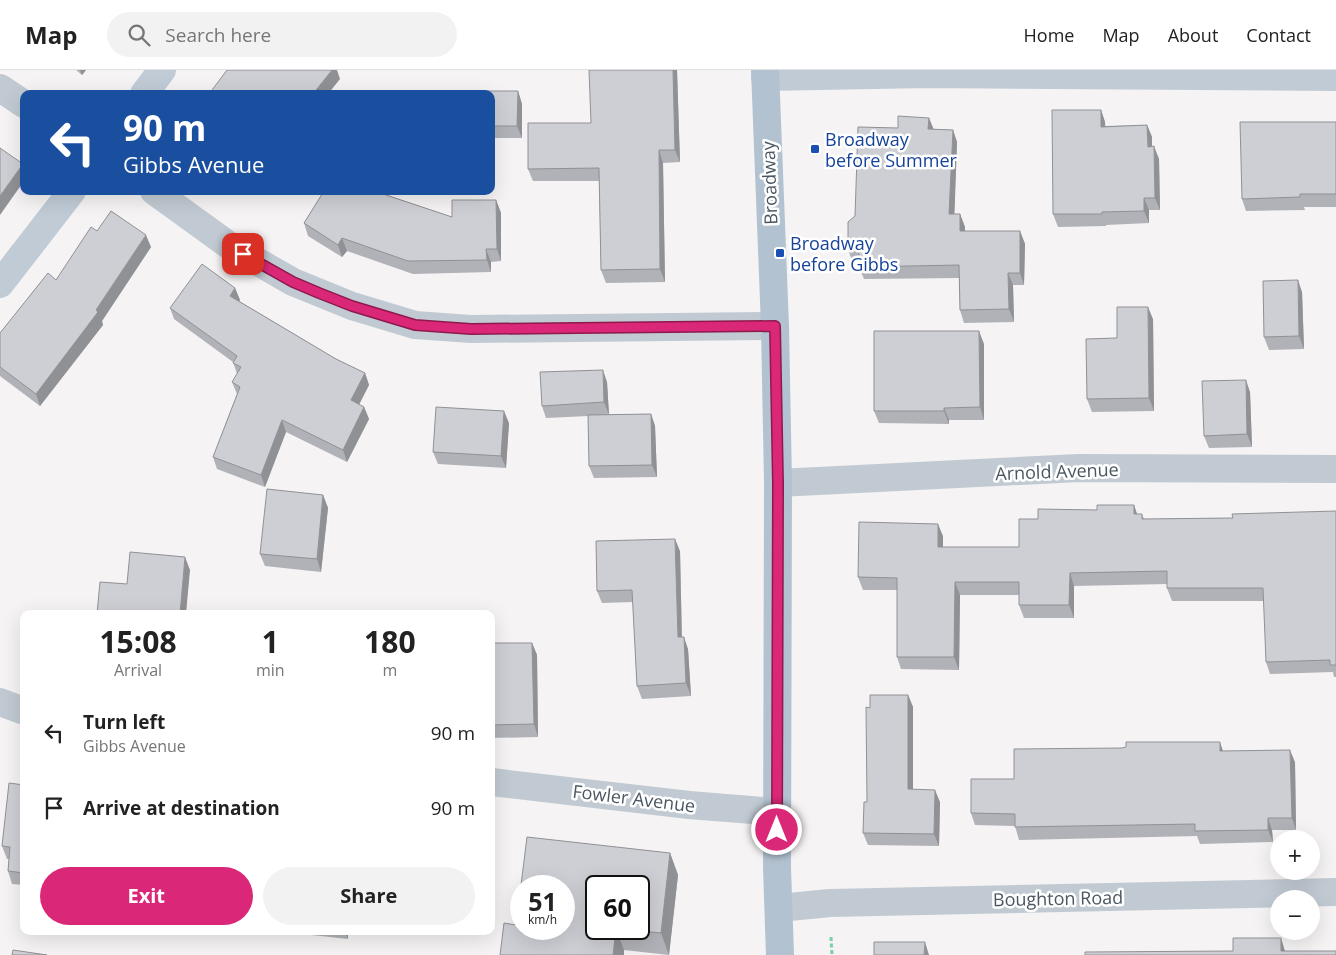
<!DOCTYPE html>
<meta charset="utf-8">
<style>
:root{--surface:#fff;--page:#f2f2f2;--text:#222;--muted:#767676;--line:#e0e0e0;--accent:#db2777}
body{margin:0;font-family:"Open Sans",sans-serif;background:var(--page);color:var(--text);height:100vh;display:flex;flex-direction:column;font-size:19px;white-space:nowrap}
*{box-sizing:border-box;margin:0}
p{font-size:16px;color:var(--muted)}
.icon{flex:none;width:28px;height:28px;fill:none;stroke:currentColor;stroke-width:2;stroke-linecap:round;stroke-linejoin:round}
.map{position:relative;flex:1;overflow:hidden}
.sheet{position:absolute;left:20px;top:540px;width:475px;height:325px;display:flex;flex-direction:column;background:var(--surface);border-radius:10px;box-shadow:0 5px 20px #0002}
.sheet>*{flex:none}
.hud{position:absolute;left:20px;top:20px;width:475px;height:105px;border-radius:10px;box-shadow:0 5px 20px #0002;background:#1a4fa0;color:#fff;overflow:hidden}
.controls{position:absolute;left:1270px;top:760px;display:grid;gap:10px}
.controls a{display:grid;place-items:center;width:50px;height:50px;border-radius:50%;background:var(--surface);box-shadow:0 5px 20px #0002;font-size:25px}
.speed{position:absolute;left:510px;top:805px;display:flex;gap:10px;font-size:25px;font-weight:700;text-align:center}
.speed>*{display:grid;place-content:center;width:65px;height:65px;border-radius:50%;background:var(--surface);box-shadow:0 5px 20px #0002;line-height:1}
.speed small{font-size:12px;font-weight:400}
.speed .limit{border:2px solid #111;border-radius:8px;background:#fff;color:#111}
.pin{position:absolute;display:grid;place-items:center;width:42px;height:42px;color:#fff;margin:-21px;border-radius:10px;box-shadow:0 2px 8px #0006}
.me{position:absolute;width:55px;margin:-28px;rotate:0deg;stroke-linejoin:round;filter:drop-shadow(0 0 4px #0008)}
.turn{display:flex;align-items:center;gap:18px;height:105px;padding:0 20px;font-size:22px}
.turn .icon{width:65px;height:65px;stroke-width:2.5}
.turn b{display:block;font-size:35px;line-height:42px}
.eta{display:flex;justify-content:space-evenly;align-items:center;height:85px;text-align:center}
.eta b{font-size:30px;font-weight:700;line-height:35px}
.action{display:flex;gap:10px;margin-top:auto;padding:10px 20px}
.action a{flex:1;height:58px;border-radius:30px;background:var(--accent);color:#fff;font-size:20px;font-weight:700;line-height:58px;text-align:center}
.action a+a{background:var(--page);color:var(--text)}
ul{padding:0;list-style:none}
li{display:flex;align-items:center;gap:15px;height:75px;padding:0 20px}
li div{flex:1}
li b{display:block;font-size:19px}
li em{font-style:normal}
header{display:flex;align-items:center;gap:30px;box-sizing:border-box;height:70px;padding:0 25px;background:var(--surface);border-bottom:1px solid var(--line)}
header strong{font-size:24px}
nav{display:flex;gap:28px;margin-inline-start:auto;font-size:18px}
.search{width:350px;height:45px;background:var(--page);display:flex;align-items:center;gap:12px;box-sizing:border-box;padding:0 18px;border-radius:28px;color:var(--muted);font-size:19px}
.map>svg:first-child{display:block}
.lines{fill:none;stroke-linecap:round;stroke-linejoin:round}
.path{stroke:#7ad0a6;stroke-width:3;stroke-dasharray:4 2.5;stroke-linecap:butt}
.street{stroke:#c1cad2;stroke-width:28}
.secondary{stroke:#c1cbd6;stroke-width:28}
.primary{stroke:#b3c2d1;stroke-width:28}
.wall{fill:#b0b2b7;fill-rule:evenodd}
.shaded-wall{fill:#909195}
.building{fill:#cdcfd5;stroke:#909195;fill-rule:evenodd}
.route-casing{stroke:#8e194d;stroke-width:12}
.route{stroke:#db2777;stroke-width:9}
.transit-dot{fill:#1a4fb4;stroke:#fff;stroke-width:2}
.labels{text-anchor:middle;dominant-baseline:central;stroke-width:5;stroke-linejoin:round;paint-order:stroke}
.transit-label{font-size:18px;fill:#164399;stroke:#fff;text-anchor:start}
.street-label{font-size:18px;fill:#4a5661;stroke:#fff}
</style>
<header>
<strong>Map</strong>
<div class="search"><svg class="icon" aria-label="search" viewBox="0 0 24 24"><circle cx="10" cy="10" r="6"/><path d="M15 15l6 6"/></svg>Search here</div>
<nav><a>Home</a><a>Map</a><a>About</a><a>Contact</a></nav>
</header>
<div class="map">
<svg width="1336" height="885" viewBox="0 0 1336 885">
<rect width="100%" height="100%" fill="#f5f3f3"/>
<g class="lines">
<!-- path -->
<polyline class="path" points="831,867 832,885"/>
<!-- street -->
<g class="street">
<polyline points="0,18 24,34"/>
<polyline points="154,121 230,176 293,212 352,236 415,255 471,259 775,256"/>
<polyline points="778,413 1079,398 1336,399"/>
<polyline points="0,632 24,641"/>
<polyline points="491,712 689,735 777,742"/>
<polyline points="779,838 830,833 1336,822"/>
</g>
<!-- secondary -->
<g class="secondary">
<polyline points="765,7 927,4 1336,7"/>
<polyline points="144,24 162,0"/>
<polyline points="0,214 72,121"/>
</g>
<!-- primary -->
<polyline class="primary" points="765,0 775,256 778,413 777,798 780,885"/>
</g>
<!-- wall -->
<g class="wall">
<polygon points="76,0 86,0 82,5"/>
<polygon points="677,0 680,92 663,93 665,212 606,213 601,200 599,111 533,111 528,99 591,53"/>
<polygon points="518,21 522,34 522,68 491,68 491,24"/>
<polygon points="1101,40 1105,52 1105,56 1147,55 1152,67 1152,77 1159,89 1160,140 1149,140 1149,153 1106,155 1106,156 1058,157 1053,144"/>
<polygon points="929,48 933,59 953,60 957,72 954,144 960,144 965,157 965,161 1020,161 1025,174 1024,215 1013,215 1014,252 964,253 960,240 959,208 864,209 859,197 859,192 853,192 848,180 855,146 898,58"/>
<polygon points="1336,52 1336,137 1304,137 1305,140 1246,141 1242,129"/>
<polygon points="319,121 378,121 378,122 452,147 496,130 501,143 501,191 491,192 491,202 413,204 347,181 342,187 308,166 304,153 323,124"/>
<polygon points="97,161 151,177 102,251 103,255 40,336 0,306 0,263 56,210"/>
<polygon points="235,218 240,230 239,231 336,289 365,303 369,315 359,335 364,337 369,349 347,392 286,362 265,417 217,399 213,387 237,324 232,312 237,304 233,292 174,249 170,238"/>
<polygon points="1302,222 1304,279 1269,280 1264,267"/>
<polygon points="1153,249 1154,341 1092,342 1087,329 1117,268"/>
<polygon points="984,274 984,350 949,350 949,354 879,353 874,341"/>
<polygon points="607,312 609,345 651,344 655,356 657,407 594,408 589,396 588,346 546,348 542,336"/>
<polygon points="1250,322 1252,377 1209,378 1204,366"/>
<polygon points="509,353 506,398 438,394 433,382"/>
<polygon points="323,425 328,438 321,502 265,496 260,484"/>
<polygon points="1134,435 1137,444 1142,444 1144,449 1233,448 1336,441 1336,607 1334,607 1333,602 1270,604 1266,592 1264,531 1172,531 1167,518 1167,514 1074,516 1074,548 1024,548 1019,535 1019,525 960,525 959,600 901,599 897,587 897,520 863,520 858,507 943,466 943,477 1019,477 1038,449"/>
<polygon points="680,481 682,567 688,579 691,626 642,629 637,616 633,532 602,533 597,521"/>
<polygon points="491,573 532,573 537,585 538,667 491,668"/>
<polygon points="908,625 913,637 913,720 940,732 939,776 868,775 863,763 867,732 870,638"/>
<polygon points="1223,681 1295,692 1296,760 1272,760 1273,772 1200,774 1197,766 1019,770 1015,756 975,755 971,743 1014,709"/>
<polygon points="24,715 24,815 12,814 8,801 9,789 7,789 2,776"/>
<path d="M670 783 678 805 669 885 624 880 516 855ZM639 816V859H596Z"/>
<polygon points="293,861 348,861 348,869 293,863"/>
</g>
<!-- shaded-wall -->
<g class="shaded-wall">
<polygon points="80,0 86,0 82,5"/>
<polygon points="332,0 337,0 340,9 328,24 313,24"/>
<polygon points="673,0 677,0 680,92 675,80"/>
<polygon points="518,21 522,34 522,68 517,56"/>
<polygon points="1101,40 1105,52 1106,69 1101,57"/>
<polygon points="929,48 934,60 928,59"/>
<polygon points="1147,55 1152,67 1152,89 1148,77"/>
<polygon points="953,60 957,72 954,157 949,144"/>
<polygon points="1154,76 1159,89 1160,140 1155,128"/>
<polygon points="659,80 663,93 665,212 660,199"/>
<polygon points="23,94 24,97 24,111 0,145 0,126"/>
<polygon points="1144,128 1149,140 1149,153 1144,141"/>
<polygon points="496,130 501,143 501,191 497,179"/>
<polygon points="960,144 965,157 965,173 960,161"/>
<polygon points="1020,161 1025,174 1024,215 1020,203"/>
<polygon points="146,165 151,177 102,251 103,255 40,336 36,324 96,240"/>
<polygon points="342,168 347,181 342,187 338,175"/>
<polygon points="486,179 491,192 491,202 487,190"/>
<polygon points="1008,203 1013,215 1014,252 1009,239"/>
<polygon points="1298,210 1302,222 1304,279 1299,266"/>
<polygon points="235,218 240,230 234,237 230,226"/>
<polygon points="1148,237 1153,249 1154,341 1149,328"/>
<polygon points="979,261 984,274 984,350 980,337"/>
<polygon points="603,300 607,312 609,345 604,332"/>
<polygon points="365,303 369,315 355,342 351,330"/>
<polygon points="1246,310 1250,322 1252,377 1247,364"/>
<polygon points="364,337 369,349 347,392 343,380"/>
<polygon points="944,338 949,350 949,354 944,341"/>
<polygon points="504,341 509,353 506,398 501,386"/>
<polygon points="651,344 655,356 657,407 652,395"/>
<polygon points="282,350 286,362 265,417 261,405"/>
<polygon points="323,425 328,438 321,502 317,489"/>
<polygon points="1134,435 1138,447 1134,444"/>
<polygon points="938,454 943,466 943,490 938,477"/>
<polygon points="675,469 680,481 682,580 678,567"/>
<polygon points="185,487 190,500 186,544 180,544"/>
<polygon points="1070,503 1074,516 1074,548 1069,535"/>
<polygon points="955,512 960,525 959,600 954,587"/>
<polygon points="684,567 688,579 691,626 686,613"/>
<polygon points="532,573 537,585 538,667 534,654"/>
<polygon points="908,625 913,637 913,732 908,719"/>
<polygon points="1220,672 1224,684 1220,681"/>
<polygon points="1290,680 1295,692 1296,760 1292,748"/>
<polygon points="935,720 940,732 939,776 934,764"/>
<polygon points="1268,748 1272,760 1273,772 1268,760"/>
<polygon points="670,783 678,805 669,885 661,863"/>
<polygon points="616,859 624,880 624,885 613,885"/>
<polygon points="345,861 348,861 348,869"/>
<polygon points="1281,868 1285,881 1285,885 1281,881"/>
<polygon points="925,872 929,885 924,885"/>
</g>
<!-- building -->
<g class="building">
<polygon points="227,0 332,0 313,24 209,24"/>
<polygon points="589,0 673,0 675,80 659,80 660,199 601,200 599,98 528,99 528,53 591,53"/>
<polygon points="482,21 518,21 517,56 491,56 491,24 482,24"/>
<polygon points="1052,40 1101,40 1101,57 1147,55 1148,77 1154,76 1155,128 1144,128 1144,141 1102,142 1102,144 1053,144"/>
<polygon points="898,46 929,48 928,59 953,60 949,144 960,144 960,161 1020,161 1020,203 1008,203 1009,239 960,240 959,195 859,197 859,180 848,180 848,152 855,146 858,57 898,58"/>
<polygon points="1240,52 1336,52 1336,124 1300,124 1300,127 1242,129"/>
<polygon points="0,78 23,94 0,126"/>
<polygon points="324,121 374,121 452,147 452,130 496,130 497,179 486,179 487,190 408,191 342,168 338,175 304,153"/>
<polygon points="111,141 146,165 96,240 98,242 36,324 0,297 0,263 48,203 56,210 91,157 97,161"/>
<polygon points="202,194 235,218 230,226 336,289 365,303 351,330 364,337 343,380 282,350 261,405 213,387 240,317 232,312 241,297 233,293 237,286 170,238"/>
<polygon points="1298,210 1299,266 1264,267 1263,211"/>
<polygon points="1117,237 1148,237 1149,328 1087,329 1086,269 1117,268"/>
<polygon points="874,261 979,261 980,337 944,338 944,341 874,341"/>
<polygon points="603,300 604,332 542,336 540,302"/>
<polygon points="1246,310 1247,364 1204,366 1202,311"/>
<polygon points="436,337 504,341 501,386 433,382"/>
<polygon points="651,344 652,395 589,396 588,345"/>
<polygon points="267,419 323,425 317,489 260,484"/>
<polygon points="1097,435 1134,435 1134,444 1142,444 1142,449 1233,448 1232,444 1336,441 1336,595 1330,595 1330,590 1266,592 1263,518 1167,518 1167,501 1070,503 1069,535 1019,535 1019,512 955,512 954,587 897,587 897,508 858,507 859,452 938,454 938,477 1019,477 1019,449 1038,449 1038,439 1097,440"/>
<polygon points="675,469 678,567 684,567 686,613 637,616 632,520 597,521 596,471"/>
<polygon points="130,482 185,487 180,544 97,544 100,512 127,514"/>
<polygon points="491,573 532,573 534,654 491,655"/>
<polygon points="870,625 908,625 908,719 935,720 934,764 863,763 864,732 867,732 866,637 870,638"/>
<polygon points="1126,672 1220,672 1220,681 1290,680 1292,748 1268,748 1268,760 1195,761 1195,754 1015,757 1015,744 971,743 971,709 1014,709 1014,679 1122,678 1126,677"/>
<polygon points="9,713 24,715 24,803 8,801 10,777 2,776"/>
<path d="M527 767 670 783 661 863 621 859H639V816H596V859H616L613 885H500L504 853 516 855ZM521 816H564V859H521Z"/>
<polygon points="1233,868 1281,868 1281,881 1336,881 1336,885 1085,885 1085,882 1233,881"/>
<polygon points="874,872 925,872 924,885 874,885"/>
<polygon points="13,880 47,885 12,885"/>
</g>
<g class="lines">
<defs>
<polyline id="route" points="243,184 293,212 319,223 352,236 415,255 471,259 775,256 778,414 777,760"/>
</defs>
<!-- route casing -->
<use href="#route" class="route-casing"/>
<!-- route -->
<use href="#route" class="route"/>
</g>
<!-- markers -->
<g class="transit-dot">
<rect x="810" y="74" width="10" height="10" rx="2.5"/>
<rect x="775" y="178" width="10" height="10" rx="2.5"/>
</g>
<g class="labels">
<!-- transit labels -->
<g class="transit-label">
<text x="825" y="69">Broadway<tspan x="825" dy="21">before Summer</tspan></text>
<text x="790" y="173">Broadway<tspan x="790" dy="21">before Gibbs</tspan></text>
</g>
<!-- street labels -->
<g class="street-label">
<text transform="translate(769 113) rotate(-92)">Broadway</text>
<text transform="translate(1057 401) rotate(-2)">Arnold Avenue</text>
<text transform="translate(634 728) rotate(7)">Fowler Avenue</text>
<text transform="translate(1058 828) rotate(-1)">Boughton Road</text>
</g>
</g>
</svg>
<div class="controls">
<a>+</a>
<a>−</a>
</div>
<div class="speed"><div>51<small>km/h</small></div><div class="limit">60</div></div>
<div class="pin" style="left:243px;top:184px;background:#d93025"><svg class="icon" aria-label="arrive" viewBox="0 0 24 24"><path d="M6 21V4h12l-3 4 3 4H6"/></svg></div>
<svg class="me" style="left:777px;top:760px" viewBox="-20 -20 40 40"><circle r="17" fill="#db2777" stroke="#fff" stroke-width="3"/><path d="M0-11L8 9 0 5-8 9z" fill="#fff"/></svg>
<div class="hud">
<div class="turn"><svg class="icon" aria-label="left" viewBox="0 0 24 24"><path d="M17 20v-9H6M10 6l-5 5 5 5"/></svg><div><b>90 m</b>Gibbs Avenue</div></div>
</div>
<section class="sheet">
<div class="eta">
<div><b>15:08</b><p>Arrival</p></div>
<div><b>1</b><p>min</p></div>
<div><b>180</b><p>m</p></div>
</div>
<ul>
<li><svg class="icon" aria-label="left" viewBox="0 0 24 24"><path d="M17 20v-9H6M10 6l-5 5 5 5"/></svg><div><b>Turn left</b><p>Gibbs Avenue</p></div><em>90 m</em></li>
<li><svg class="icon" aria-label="arrive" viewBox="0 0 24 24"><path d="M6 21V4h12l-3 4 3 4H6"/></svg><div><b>Arrive at destination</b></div><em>90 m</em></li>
</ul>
<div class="action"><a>Exit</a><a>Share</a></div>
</section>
</div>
